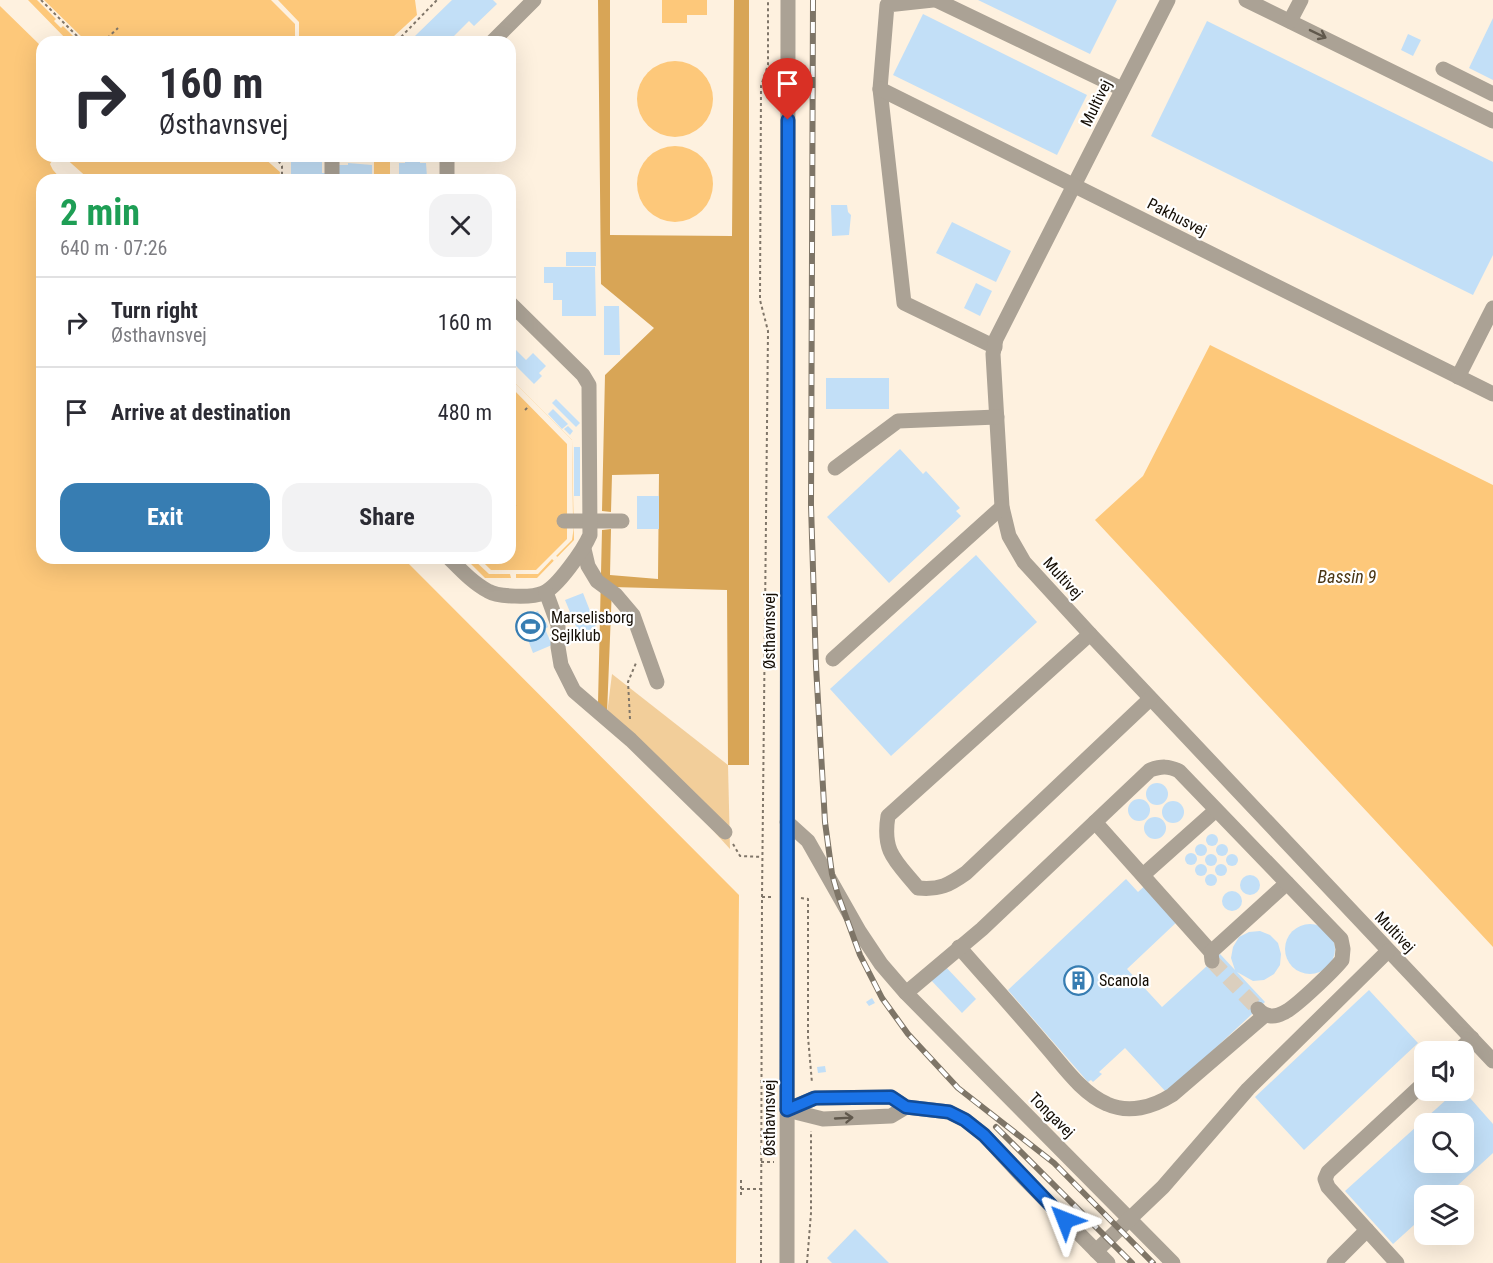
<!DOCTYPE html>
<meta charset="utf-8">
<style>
:root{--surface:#fff;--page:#f2f2f3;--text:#2b2b33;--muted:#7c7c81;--line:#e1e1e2;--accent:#377db2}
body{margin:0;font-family:"Roboto Condensed",sans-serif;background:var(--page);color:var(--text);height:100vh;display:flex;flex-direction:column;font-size:22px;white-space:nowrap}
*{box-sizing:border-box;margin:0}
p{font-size:20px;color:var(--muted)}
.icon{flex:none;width:33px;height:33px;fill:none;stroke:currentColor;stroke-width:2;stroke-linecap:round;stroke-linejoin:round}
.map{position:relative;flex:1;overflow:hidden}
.panel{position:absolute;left:36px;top:174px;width:480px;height:390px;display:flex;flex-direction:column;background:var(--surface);border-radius:18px;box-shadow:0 6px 24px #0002}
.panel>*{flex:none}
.hud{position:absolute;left:36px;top:36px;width:480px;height:126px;border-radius:18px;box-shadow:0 6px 24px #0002;background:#fff;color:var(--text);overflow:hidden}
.controls{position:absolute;left:1414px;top:1041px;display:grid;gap:12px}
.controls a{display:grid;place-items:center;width:60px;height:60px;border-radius:12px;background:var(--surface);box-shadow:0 6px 24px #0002;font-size:30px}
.pin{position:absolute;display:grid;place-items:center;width:51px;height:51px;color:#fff;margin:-62px -26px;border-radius:50% 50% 50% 0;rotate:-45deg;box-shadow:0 0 6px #0007}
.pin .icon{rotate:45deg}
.me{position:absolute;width:66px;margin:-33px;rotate:315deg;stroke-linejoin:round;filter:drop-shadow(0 0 4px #0008)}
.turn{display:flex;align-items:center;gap:21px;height:126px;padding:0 24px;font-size:27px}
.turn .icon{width:78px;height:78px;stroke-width:2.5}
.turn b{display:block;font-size:42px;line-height:51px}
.round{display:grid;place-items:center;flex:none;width:63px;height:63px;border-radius:18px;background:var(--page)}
.head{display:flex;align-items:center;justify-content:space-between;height:102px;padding:0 24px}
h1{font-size:36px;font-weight:700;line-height:45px;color:#1e9e55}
.cta{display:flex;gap:12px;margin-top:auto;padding:12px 24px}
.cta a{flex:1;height:69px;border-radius:18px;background:var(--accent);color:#fff;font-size:24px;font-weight:700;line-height:69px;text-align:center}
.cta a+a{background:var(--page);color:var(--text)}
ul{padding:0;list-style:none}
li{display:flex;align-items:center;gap:18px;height:90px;padding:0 24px;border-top:2px solid var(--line)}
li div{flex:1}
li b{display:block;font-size:22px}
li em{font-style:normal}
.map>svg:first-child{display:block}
.green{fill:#f2ce9a}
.forest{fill:#d8a556}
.water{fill:#fdc87a}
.pier{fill:#fef1df}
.building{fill:#c2dff7;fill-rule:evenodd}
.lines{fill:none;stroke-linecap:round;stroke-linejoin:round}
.minor-tunnel{stroke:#dbcfbe;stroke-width:15;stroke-dasharray:15 8;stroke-linecap:butt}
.path{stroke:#807669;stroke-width:2;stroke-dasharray:3 3;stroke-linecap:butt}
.minor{stroke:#aba295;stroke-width:15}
.rail-casing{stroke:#7e7567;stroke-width:6}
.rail{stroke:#fff;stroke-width:4;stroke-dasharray:11;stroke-linecap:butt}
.oneway{stroke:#60584c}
.route-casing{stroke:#114b97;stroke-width:15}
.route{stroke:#1a73e8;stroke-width:10}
.labels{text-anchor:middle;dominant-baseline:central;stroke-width:4.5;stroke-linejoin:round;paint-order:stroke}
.street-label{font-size:16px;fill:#140d04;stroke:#fff}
.poi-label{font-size:16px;fill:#140d04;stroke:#fff;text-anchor:start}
.water-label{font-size:18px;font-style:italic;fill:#4b3614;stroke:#fff}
</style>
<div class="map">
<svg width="1493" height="1263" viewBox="0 0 1493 1263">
<rect width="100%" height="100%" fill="#fef1df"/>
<!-- green -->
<polygon class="green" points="612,674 728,765 730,849 607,714"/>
<!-- forest -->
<polygon class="forest" points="598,0 610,0 610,235 732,236 734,0 749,0 749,765 728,765 727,590 612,587 607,714 598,703 602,530 611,529 610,575 658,579 659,474 612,475 611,512 602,511 605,375 654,328 601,284"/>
<!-- water -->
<g class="water">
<polygon points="28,0 415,0 417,15 393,37 393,42 69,42"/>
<polygon points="662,0 707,0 707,15 687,15 687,23 662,23"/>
<polygon points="0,6 42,47 42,156 55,156 50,164 53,170 62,180 42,180 42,558 403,558 739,895 736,1263 0,1263"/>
<circle cx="675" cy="99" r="38"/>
<circle cx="675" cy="184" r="38"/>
<polygon points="63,156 264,156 264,158 280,172 279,180 90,180"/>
<rect x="374" y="156" width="16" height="24"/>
<polygon points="1210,345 1493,485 1493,947 1095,520 1143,476"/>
<polygon points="510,378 572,440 574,540 537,578 485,578 465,558 510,558"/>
</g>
<!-- pier -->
<g class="pier">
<polygon points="37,0 44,0 87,42 79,42 63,26 61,28 54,21 56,19"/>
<polygon points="271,0 278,0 299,22 299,42 295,42 295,24"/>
<polygon points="510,378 572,440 573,519 567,519 567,444 510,386"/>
<polygon points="567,525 574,526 572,540 556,556 558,557 554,561 552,559 538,574 516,574 516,578 511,578 510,574 489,574 472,558 479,558 491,570 536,570 567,539"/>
</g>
<!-- building -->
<g class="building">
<polygon points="452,0 493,0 497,4 474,26 469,21 448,42 421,42 415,36"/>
<polygon points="978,0 1117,0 1090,54"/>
<polygon points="923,14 1087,95 1057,155 893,75"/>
<polygon points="1493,18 1493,80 1469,68"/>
<polygon points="1207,21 1493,162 1493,255 1473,295 1151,136"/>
<polygon points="1408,34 1421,40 1413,56 1401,50"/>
<polygon points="289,156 305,156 306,160 322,160 322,173 328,173 328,180 285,180 285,176 291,176 291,162 289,161"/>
<polygon points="405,156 420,156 420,163 426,163 427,177 424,176 424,180 397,180 397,175 399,175 399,163 405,163"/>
<polygon points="348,163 372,165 372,180 337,180 337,165 348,165"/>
<polygon points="831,205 847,205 848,212 851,215 849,235 832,236"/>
<polygon points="952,222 1011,251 996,282 936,253"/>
<rect x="566" y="252" width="30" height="14"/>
<polygon points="544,267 595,267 596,316 562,316 562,300 553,300 553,283 544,283"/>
<polygon points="976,283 992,291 980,316 964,308"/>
<polygon points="604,306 619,306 620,355 604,355"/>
<polygon points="516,350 526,360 533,353 546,366 539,373 542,376 534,384 510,360 510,356"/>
<rect x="826" y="378" width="63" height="31"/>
<polygon points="556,399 580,423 576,427 552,403"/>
<polygon points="553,409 568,424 562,429 548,414"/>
<polygon points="568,426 573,431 570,435 564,429"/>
<rect x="574" y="447" width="6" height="49"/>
<polygon points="900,449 923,474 926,471 960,508 956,511 961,516 889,583 827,517"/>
<rect x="637" y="496" width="22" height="33"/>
<polygon points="976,555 1037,622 891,756 830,689"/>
<polygon points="583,593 596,626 591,628 594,637 580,643 576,634 579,633 572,617 569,619 567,613 570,612 565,600"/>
<polygon points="538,611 542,623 546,622 548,627 545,629 552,645 533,653 520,619"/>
<circle cx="1157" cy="794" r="11"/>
<circle cx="1139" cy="810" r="11"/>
<circle cx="1173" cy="812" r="11"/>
<circle cx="1155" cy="828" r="11"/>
<circle cx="1212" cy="840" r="6"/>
<circle cx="1222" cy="850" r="6"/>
<circle cx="1201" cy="850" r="6"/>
<circle cx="1191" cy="859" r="6"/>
<circle cx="1211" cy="860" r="6"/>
<circle cx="1232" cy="860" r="6"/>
<circle cx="1221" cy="870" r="6"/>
<circle cx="1201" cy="870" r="6"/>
<circle cx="1211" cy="880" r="6"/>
<circle cx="1250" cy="885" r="10"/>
<polygon points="1126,879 1138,892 1147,884 1180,919 1127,969 1162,1007 1220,954 1235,970 1231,958 1233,947 1239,937 1249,932 1260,931 1270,935 1278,943 1281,954 1280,965 1274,974 1264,980 1253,981 1237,972 1265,1002 1167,1093 1125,1048 1099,1072 1102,1074 1093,1082 1091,1080 1088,1082 1008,990"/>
<circle cx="1232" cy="901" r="10"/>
<circle cx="1310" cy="949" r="25"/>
<polygon points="944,965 976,999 962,1013 930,979"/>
<polygon points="1369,990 1418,1043 1304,1150 1255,1097"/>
<polygon points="872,998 875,1003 869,1006 866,1002"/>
<polygon points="825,1066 826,1072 818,1073 817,1067"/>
<path d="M1457 1090H1463L1493 1124V1153L1446 1196H1425V1215L1393 1244 1345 1191ZM1425 1124H1464V1162H1425Z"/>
<polygon points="855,1229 889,1263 832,1263 827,1258"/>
</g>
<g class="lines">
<!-- minor-tunnel -->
<polyline class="minor-tunnel" points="1212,961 1258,1009"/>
<!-- path -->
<g class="path">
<polyline points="41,0 83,42"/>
<polyline points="103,42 118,28"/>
<polyline points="399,42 399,39 437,0"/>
<polyline points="275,156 282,166 282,180"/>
<polyline points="525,410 529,406"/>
<polyline points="510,505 516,506"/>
<polyline points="630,719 628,682 636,663"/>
<polyline points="733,844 740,856 762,857"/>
<polyline points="762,897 774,897"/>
<polyline points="801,898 808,899 808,1037 812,1083"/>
<polyline points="761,1162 774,1162"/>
<polyline points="741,1180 741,1196"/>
<polyline points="741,1189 761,1189"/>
<polyline points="761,1263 762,897 768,331 760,300 761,86 768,65 768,0"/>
<polyline points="807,1263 811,1213 811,1131"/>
</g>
<!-- minor -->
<g class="minor">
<polyline points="933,0 887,5 880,89 904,303 995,347"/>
<polyline points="936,0 1122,89"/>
<polyline points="1168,0 996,339 993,354 1002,507 1009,536 1024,562 1090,634 1493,1061"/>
<polyline points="1246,0 1493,121"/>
<polyline points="1290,21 1301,0"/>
<polyline points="492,42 534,0"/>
<polyline points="1443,69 1493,94"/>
<polyline points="880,89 1493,394"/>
<polyline points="447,156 447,180"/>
<polyline points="332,180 332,156"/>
<polyline points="1458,377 1493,308"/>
<polyline points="835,468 898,421 997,417"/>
<polyline points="564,521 622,521"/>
<polyline points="584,549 588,566 597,581 616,595 633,615 657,682"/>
<path d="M449 558C461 570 473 583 488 591 498 597 532 598 543 593 557 588 584 549 590 535L589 385 583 375 510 303"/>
<polyline points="546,592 558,625 558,647 561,665 574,691 631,740 725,832"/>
<path d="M1090 634 888 816C882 853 896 861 918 888 940 890 949 885 966 873L1150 699"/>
<polyline points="833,659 1002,507"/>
<polyline points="787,822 808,841 859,931 881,964 906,993 1173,1263"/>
<polyline points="1095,822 1211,952 1212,961"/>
<polyline points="1143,875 1216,810"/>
<path d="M959 947C987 979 1016 1011 1044 1044 1062 1064 1081 1093 1107 1104 1129 1114 1153 1107 1172 1095L1265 1015"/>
<polyline points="1211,952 1287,883"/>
<path d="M906 993 982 929 1150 770C1162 766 1168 766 1179 771L1341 939 1343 949 1342 960C1334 970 1294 1009 1283 1013 1274 1018 1265 1017 1258 1009"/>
<polyline points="1457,1052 1472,1038"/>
<polyline points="787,1110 815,1098 891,1097 906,1107 949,1112 965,1120 984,1135 1019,1173 1108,1263"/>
<polyline points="787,1110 823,1119 891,1116 906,1107"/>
<polyline points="1096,1251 1163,1187 1248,1089 1388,951"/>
<polyline points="787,1263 788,0"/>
<polyline points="1334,1263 1367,1230"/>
<polyline points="1397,1263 1328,1187 1325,1179 1328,1172 1425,1082"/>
</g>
<defs>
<g id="rail">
<polyline points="813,0 811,505 816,666 825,822 832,874 838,895 860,955 882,998 908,1034 958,1088 1054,1163 1153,1263"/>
<polyline points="996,1127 1132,1263"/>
</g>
</defs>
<!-- rail casing -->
<use href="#rail" class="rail-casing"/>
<!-- rail -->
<use href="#rail" class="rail"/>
</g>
<!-- one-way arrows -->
<defs><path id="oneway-shaft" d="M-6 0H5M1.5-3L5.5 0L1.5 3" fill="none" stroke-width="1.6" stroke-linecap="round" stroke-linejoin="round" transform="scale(1.5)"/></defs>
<g class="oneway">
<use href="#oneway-shaft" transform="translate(1318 34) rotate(26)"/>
<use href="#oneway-shaft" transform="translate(844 1118) rotate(-3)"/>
</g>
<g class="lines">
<defs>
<polyline id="route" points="788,120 787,1110 815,1098 891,1097 906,1107 949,1112 965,1120 984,1135 1065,1220"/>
</defs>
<!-- route casing -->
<use href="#route" class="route-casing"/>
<!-- route -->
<use href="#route" class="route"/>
</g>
<!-- icons -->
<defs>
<symbol id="stadium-ring" viewBox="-11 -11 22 22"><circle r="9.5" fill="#fff" stroke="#377db2" stroke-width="1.5"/><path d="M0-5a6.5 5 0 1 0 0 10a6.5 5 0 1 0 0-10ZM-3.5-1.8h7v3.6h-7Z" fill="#377db2"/></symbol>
<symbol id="building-ring" viewBox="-11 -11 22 22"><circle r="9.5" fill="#fff" stroke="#377db2" stroke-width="1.5"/><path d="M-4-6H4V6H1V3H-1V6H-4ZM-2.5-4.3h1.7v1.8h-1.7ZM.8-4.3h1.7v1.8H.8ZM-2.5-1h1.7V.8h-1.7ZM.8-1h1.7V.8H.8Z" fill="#377db2"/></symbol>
</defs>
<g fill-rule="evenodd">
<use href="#stadium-ring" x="514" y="610" width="33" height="33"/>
<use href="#building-ring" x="1062" y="964" width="33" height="33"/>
</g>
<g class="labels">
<!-- street labels -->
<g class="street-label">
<text transform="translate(1096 103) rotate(-64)">Multivej</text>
<text transform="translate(1177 217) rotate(27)">Pakhusvej</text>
<text transform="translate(1063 578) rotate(48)">Multivej</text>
<text transform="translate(769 631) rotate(-90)">Østhavnsvej</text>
<text transform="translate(1395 932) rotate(46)">Multivej</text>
<text transform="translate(1052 1115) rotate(45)">Tongavej</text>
<text transform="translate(769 1118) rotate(-90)">Østhavnsvej</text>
</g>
<!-- poi labels -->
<g class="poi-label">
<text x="551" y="617">Marselisborg<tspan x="551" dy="18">Sejlklub</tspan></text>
<text x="1099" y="980">Scanola</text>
</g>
<!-- water labels -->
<g class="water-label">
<text x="1347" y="576">Bassin 9</text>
</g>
</g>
</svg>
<div class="controls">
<a><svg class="icon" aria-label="sound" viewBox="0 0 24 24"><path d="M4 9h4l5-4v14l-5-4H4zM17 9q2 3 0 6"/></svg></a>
<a><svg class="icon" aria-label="search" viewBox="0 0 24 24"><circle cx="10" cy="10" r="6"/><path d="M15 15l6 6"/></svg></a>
<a><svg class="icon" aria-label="layers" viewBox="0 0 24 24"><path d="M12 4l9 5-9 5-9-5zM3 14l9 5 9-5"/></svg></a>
</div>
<div class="pin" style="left:788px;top:120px;background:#d93025"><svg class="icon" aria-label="arrive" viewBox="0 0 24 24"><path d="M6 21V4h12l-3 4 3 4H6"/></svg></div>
<svg class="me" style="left:1065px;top:1220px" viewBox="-20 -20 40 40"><path d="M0-17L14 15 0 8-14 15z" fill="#1a73e8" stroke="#fff" stroke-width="4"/></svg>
<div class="hud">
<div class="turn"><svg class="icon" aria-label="right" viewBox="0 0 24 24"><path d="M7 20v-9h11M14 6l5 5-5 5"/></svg><div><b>160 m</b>Østhavnsvej</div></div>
</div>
<section class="panel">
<div class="head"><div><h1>2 min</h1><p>640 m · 07:26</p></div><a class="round"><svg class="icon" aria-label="close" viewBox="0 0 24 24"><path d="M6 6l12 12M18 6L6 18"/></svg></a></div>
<ul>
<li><svg class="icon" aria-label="right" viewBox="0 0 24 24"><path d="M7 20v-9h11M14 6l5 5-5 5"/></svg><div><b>Turn right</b><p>Østhavnsvej</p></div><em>160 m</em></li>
<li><svg class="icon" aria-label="arrive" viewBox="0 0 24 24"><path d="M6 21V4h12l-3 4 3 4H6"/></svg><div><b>Arrive at destination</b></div><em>480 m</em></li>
</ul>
<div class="cta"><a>Exit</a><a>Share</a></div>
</section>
</div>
